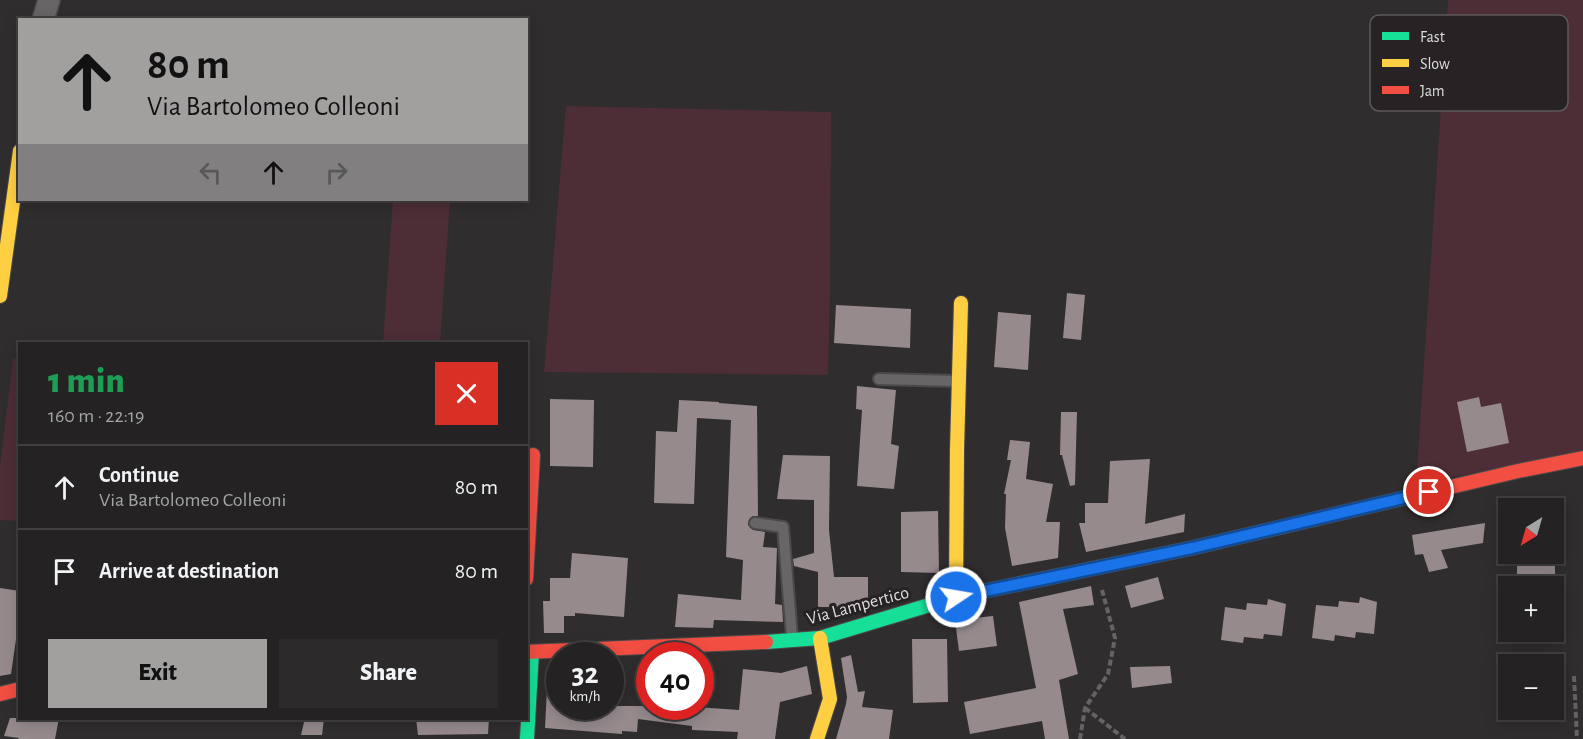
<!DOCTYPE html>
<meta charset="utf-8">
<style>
:root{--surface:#242222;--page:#2c2a2a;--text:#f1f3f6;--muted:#a3a4a5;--line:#413f40;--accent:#a29f9f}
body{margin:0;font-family:"Alegreya Sans",sans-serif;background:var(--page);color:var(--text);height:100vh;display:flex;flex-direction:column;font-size:22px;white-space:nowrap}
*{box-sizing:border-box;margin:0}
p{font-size:20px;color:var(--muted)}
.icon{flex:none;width:33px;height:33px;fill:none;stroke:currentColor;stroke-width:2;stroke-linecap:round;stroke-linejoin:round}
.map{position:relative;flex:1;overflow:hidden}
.sheet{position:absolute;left:18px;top:342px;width:510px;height:378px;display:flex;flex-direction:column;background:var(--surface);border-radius:0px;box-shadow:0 3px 15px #0003,0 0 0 2px var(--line)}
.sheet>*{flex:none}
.top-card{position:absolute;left:18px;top:18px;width:510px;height:183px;border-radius:0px;box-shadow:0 3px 15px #0003,0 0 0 2px var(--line);background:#a29f9f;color:#111;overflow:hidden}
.needle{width:39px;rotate:217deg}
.buttons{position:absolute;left:1498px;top:498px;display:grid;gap:12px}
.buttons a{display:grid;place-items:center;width:66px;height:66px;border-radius:0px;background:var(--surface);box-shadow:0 3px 15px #0003,0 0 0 2px var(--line);font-size:30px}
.speed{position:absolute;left:546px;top:642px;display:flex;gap:12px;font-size:30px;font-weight:700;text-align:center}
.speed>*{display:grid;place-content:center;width:78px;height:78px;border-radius:50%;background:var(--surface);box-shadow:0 3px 15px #0003,0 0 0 2px var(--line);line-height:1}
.speed small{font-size:15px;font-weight:400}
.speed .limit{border:9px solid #d22;background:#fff;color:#111}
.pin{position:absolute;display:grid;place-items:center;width:51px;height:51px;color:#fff;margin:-26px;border:3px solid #fff;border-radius:50%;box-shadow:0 2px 6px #0007}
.me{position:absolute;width:66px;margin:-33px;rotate:78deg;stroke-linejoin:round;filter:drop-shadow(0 0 4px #0008)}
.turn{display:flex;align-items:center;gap:21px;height:126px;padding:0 30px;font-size:27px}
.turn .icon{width:78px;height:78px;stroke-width:2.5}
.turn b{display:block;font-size:42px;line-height:51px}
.lanes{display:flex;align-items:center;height:57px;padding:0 30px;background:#0003;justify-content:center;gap:30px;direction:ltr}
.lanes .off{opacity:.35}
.round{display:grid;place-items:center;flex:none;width:63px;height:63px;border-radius:0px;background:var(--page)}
.headline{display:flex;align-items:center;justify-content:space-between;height:102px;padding:0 30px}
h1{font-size:36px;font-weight:800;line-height:45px;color:#1e9e55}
.button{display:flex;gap:12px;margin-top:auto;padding:12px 30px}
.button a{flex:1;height:69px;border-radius:0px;background:var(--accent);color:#111;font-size:24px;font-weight:800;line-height:69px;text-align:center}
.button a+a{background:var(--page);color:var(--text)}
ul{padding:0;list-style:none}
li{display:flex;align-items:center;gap:18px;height:84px;padding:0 30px;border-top:2px solid var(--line)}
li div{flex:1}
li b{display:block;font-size:22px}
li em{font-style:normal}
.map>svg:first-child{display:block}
.green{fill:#4d2d36}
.building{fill:#968a8d}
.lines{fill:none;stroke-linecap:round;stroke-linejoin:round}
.lane-casing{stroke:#4c494a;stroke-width:14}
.street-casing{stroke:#4c494a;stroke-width:24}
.fast-casing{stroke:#4c494a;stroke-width:16}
.slow-casing{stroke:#4c494a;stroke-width:16}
.jam-casing{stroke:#4c494a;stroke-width:16}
.path{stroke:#666364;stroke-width:4;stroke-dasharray:6 3;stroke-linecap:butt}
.lane{stroke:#676565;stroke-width:10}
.street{stroke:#676565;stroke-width:21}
.fast{stroke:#16e098;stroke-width:14}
.slow{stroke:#ffcf43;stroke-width:14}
.jam{stroke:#f24e42;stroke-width:14}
.route-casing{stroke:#114b97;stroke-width:15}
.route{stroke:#1a73e8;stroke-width:10}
.labels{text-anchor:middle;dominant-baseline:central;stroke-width:6;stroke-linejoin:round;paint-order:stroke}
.street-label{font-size:18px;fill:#dfdcdc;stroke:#272324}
.key{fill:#272324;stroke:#5e5a5b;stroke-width:1.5}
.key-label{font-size:16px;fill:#dfdcdc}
</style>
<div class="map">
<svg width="1583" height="739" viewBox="0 0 1583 739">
<rect width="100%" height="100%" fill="#302d2e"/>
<!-- green -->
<g class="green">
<polygon points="1448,0 1583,0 1583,450 1416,485"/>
<polygon points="566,106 831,112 830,292 828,375 544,372"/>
<polygon points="393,200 450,200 440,343 383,343"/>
<polygon points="13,359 20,359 19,521 0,520 0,466"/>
</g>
<!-- building -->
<g class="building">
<polygon points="1067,293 1085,295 1081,340 1063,338"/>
<polygon points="836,305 911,309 910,348 834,343"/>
<polygon points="998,312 1031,315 1028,370 994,367"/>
<polygon points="857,386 896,390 891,444 899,446 894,489 857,486 862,410 856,409"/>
<polygon points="1479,397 1481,407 1501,403 1509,443 1467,452 1457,402"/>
<polygon points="550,399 594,400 593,467 550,466"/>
<polygon points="679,400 719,402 719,403 757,406 758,516 753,516 750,518 748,525 753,530 765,532 763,547 777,548 775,604 782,605 783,622 714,620 713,628 675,627 678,594 741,600 743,560 726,557 731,420 697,418 694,504 654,503 656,431 677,432"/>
<polygon points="1061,412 1077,412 1075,485 1070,486 1062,455 1060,455"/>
<polygon points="1010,440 1030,442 1026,479 1053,484 1046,522 1060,522 1058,558 1012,566 1005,528 1006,494 1004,494 1011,460 1007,460"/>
<polygon points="783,455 830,456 829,530 834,577 868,577 868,606 840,614 838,607 818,607 818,572 794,566 793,559 814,553 814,500 777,499"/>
<polygon points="1150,459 1145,524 1185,514 1184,532 1086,552 1079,523 1085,523 1085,503 1108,503 1110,461"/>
<polygon points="938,511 939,573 901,572 901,512"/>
<polygon points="1485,523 1483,543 1441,550 1448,568 1429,572 1423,554 1415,555 1412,535"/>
<polygon points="572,553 628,558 624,617 575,613 575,616 564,616 564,633 544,633 543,601 550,601 550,578 570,578"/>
<polygon points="1517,554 1555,554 1555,582 1517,581"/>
<polygon points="1158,577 1164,599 1131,608 1125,586"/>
<polygon points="1091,586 1094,605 1063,609 1078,674 1059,680 1069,739 1045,739 1042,721 970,734 964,702 1036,688 1019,602"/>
<polygon points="0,588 20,591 20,612 11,674 0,676"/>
<polygon points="1360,597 1377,602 1374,634 1356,632 1355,638 1335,635 1334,641 1312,638 1316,605 1338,607 1339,601 1359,603"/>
<polygon points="1268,599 1286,604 1282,636 1264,634 1263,639 1244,637 1243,643 1221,640 1225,607 1246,610 1247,603 1267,605"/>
<polygon points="993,616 997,646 959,651 955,620"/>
<polygon points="912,639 947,639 948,702 913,703"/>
<polygon points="851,655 858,692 865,691 862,707 893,710 889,739 836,739 846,704 847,697 841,658"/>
<polygon points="807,666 812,694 780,702 775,739 737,739 738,732 692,730 692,726 638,719 637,732 622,731 622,734 545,728 548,669 560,670 560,706 682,706 739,710 743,669 781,673"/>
<polygon points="1170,666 1172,683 1132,688 1130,667"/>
<polygon points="10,718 59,718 55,739 18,739 19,738 4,736"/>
<polygon points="305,718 324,718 322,735 301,735"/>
<polygon points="416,718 489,718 488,734 418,735"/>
</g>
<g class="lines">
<defs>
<g id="lane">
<polyline points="879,379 957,381"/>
<polyline points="755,523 783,527 792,637"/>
</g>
<polyline id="street" points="43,20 49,0"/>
<g id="fast">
<polyline points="766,642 820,638 956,597 1081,571"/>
<polyline points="527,739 532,652"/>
</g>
<g id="slow">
<polyline points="0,296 20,151"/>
<polyline points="1081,571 1192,548 1315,519"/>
<polyline points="956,597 957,450 961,303"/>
<polyline points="817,739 830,699 820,638"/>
</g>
<g id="jam">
<polyline points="1315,519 1518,471 1583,458"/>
<polyline points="526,579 533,455"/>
<polyline points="526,652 766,642"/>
<polyline points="0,694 20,689"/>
</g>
</defs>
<!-- lane casing -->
<use href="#lane" class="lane-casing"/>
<!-- street casing -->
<use href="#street" class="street-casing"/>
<!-- fast casing -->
<use href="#fast" class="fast-casing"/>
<!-- slow casing -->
<use href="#slow" class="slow-casing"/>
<!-- jam casing -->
<use href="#jam" class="jam-casing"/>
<!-- path -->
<g class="path">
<polyline points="1574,676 1577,739"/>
<polyline points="1085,708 1125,739"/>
<polyline points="1080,739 1085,708 1108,674 1115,638 1102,590"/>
</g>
<!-- lane -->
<use href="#lane" class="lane"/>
<!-- street -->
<use href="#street" class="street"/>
<!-- fast -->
<use href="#fast" class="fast"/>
<!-- slow -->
<use href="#slow" class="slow"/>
<!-- jam -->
<use href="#jam" class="jam"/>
</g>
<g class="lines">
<defs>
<polyline id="route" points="956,597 1192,548 1429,492"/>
</defs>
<!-- route casing -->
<use href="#route" class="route-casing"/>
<!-- route -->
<use href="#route" class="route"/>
</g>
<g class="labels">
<!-- street labels -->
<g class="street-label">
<text transform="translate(858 606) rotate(-15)">Via Lampertico</text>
</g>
</g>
<!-- legend -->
<rect x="1370" y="15" width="198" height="96" rx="9" class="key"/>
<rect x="1382" y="32" width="27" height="8" fill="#16e098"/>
<rect x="1382" y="59" width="27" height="8" fill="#ffcf43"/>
<rect x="1382" y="86" width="27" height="8" fill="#f24e42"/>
<g class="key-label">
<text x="1420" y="42">Fast</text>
<text x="1420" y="69">Slow</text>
<text x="1420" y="96">Jam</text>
</g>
</svg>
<div class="buttons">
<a><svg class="needle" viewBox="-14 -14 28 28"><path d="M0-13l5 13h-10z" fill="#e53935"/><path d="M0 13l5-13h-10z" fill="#a3a4a5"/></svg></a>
<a>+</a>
<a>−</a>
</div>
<div class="speed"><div>32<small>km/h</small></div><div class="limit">40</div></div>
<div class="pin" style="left:1429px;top:492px;background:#d93025"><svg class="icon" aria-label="arrive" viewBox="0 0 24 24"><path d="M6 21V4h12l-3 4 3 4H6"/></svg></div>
<svg class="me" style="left:956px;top:597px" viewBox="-20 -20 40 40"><circle r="17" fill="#1a73e8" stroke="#fff" stroke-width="3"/><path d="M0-11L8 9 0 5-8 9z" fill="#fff"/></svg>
<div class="top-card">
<div class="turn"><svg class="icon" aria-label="ahead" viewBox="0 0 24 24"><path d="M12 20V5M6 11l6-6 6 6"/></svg><div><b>80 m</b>Via Bartolomeo Colleoni</div></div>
<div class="lanes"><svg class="icon off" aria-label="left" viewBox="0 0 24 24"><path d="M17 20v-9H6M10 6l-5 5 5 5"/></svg><svg class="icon" aria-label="ahead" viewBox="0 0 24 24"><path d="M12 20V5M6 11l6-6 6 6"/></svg><svg class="icon off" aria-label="right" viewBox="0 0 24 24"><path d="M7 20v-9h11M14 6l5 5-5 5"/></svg></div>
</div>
<section class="sheet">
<div class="headline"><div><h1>1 min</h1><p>160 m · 22:19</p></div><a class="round" style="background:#d93025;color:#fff"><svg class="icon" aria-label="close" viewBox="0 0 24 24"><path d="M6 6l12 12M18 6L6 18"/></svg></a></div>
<ul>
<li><svg class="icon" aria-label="ahead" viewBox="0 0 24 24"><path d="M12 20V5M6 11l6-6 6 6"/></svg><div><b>Continue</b><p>Via Bartolomeo Colleoni</p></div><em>80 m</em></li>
<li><svg class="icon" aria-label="arrive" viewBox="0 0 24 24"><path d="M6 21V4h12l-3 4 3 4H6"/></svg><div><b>Arrive at destination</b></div><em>80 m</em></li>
</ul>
<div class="button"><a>Exit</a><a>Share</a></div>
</section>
</div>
